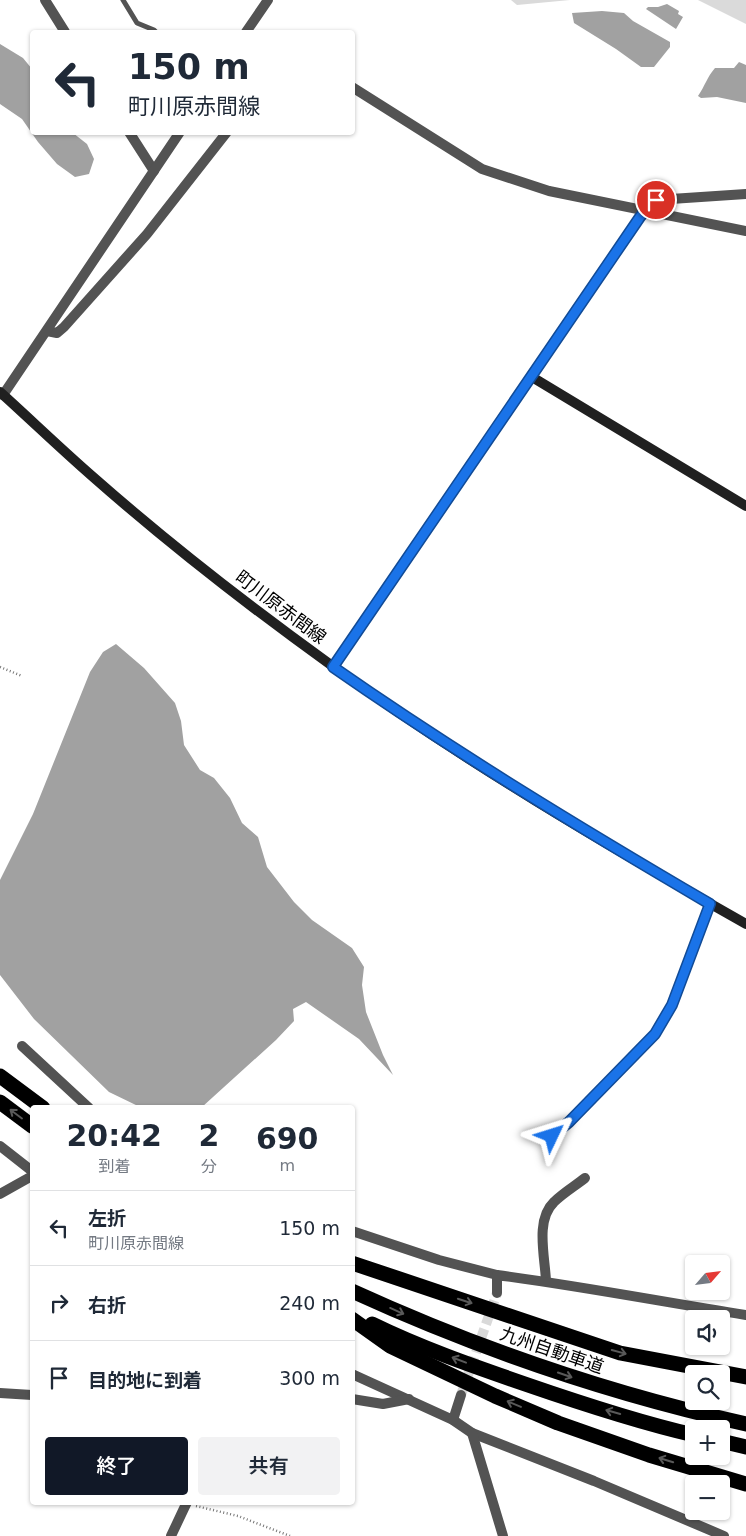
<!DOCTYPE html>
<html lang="ja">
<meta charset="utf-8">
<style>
:root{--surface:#fff;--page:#f2f2f3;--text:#1f2937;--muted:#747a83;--line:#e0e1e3;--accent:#111827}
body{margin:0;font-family:"DejaVu Sans","Noto Sans JP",sans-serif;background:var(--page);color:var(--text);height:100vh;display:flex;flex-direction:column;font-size:19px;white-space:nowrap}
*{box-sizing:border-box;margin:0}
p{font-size:16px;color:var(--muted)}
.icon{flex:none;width:28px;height:28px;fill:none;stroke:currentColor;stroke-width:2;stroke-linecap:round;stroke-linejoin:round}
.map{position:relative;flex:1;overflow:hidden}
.details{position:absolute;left:30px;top:1105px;width:325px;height:400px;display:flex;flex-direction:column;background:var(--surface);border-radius:5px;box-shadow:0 1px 4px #0004}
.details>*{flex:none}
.top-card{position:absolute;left:30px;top:30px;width:325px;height:105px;border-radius:5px;box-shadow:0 1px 4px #0004;background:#fff;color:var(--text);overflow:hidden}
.needle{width:32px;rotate:62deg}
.tools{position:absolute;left:685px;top:1255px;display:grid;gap:10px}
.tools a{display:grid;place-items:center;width:45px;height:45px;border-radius:5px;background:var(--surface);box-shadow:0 1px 4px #0004;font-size:25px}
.pin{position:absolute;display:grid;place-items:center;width:42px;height:42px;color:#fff;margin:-21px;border:2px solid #fff;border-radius:50%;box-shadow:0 1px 5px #0007}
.me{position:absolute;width:55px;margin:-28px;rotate:49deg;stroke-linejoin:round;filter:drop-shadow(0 0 4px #0008)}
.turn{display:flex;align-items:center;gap:18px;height:105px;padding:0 15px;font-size:22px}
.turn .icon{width:65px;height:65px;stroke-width:2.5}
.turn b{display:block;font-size:35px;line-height:42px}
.eta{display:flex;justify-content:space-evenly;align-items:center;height:85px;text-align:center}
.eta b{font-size:30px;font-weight:600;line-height:35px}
.primary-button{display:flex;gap:10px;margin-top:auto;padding:10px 15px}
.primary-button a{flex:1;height:58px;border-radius:5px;background:var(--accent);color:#fff;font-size:20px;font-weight:600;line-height:58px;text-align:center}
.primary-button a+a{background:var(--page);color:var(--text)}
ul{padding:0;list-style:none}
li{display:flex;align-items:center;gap:15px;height:75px;padding:0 15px;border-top:1px solid var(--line)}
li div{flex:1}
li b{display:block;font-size:19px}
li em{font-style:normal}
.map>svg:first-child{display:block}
.green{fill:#dadada}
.water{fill:#a1a1a1}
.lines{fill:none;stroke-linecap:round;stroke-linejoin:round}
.street-tunnel{stroke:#d9d9d9;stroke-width:10;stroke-dasharray:10 5;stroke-linecap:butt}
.path{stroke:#757575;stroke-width:2.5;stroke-dasharray:1 2.5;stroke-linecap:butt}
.lane{stroke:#535353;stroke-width:5}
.street{stroke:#535353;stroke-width:10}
.secondary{stroke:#202020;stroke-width:10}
.highway{stroke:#000;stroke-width:15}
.oneway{stroke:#595959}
.route-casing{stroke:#114b97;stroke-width:12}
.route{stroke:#1a73e8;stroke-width:9}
.labels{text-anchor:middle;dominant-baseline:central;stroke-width:4.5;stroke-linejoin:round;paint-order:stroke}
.street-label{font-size:18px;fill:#000;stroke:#fff}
</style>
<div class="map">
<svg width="746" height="1536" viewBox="0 0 746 1536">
<rect width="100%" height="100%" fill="#fff"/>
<!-- green -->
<g class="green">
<polygon points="511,0 570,0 517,5"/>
<polygon points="698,0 746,0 746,24"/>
</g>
<!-- water -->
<g class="water">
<polygon points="667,4 679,11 678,14 683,17 676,29 646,9 648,7 658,7"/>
<polygon points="602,11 624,13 633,21 670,42 670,47 654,67 641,67 616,49 574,23 572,13"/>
<polygon points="0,44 23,58 32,69 32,132 73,133 87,144 94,159 89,174 75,177 57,164 38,142 22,119 0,104"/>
<path d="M739 62 746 65V103L717 97 701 98 698 96C705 86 707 77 715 68H734Z"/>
<polygon points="116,644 144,668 175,703 181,721 184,745 200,770 214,778 230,798 242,823 258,837 267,867 294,902 312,920 352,948 364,967 362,985 366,1012 383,1055 393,1075 359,1039 306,1002 293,1009 294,1021 276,1040 202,1107 140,1107 109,1092 34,1019 0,975 0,880 33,814 90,672 103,652"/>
</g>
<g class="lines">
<!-- street-tunnel -->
<polyline class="street-tunnel" points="461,1395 497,1293"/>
<!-- path -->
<g class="path">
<polyline points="0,667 22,676"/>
<polyline points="196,1506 238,1516 290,1536"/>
</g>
<!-- lane -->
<polyline class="lane" points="123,0 137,23 154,30 156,32"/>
<!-- street -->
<g class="street">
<polyline points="45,0 65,32"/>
<polyline points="246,32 268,0"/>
<polyline points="352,87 482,169 549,191 746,231"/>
<polyline points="129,132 154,171"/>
<polyline points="644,211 652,202 656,200 746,194"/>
<polyline points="47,331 57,333 64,327 147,234 227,132"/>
<polyline points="3,395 180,132"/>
<polyline points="22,1046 89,1108"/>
<polyline points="552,1136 569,1122 655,1034 672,1005 710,904"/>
<polyline points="0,1146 32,1171"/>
<polyline points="0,1194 32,1176"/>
<polyline points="352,1231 439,1260 497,1275"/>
<path d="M546 1281C545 1257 535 1220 554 1202 563 1193 575 1186 585 1178"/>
<path d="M497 1293V1275C581 1286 663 1302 746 1315"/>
<polyline points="352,1374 453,1420 472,1433 594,1481 724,1536"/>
<polyline points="0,1393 32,1395"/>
<polyline points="352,1399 383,1404 409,1399"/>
<polyline points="453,1420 461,1395"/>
<polyline points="472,1433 503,1536"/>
<polyline points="171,1536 187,1502"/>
</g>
<!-- secondary -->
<g class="secondary">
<polyline points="532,377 746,506"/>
<path d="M0 392C31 420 61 449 92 476 168 543 249 606 331 665 463 761 605 844 746 924"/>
<polyline points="333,667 644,211"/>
</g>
<!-- highway -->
<g class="highway">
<polyline points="0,1076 43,1108"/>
<polyline points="0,1102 32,1126"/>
<polyline points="352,1263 620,1353 746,1377"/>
<path d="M352 1291C479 1349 610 1394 746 1424"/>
<polyline points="352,1319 390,1346 495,1396 558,1423 649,1455 746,1484"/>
<path d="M372 1324C421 1348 473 1366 525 1384 580 1403 637 1422 694 1435"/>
<polyline points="721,1441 746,1447"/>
</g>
</g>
<!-- one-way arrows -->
<defs><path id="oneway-shaft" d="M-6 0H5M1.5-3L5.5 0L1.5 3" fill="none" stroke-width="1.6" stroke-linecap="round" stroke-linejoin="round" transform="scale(1.25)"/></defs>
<g class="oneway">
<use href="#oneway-shaft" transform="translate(16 1114) rotate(-143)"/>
<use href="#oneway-shaft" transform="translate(465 1301) rotate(18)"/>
<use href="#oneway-shaft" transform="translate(397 1311) rotate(24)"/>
<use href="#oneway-shaft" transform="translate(619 1352) rotate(15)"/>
<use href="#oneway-shaft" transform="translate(459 1360) rotate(-159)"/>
<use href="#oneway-shaft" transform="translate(565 1375) rotate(19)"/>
<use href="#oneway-shaft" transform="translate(514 1404) rotate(-157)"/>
<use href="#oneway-shaft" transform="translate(613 1412) rotate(-164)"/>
<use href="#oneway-shaft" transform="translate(666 1460) rotate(-163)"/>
</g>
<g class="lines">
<defs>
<path id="route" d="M552 1136 569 1122 655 1034 672 1005 710 904C582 829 455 752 333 667L640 217 652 202 656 200"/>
</defs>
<!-- route casing -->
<use href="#route" class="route-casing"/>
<!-- route -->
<use href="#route" class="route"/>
</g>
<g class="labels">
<!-- street labels -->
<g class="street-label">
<text transform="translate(281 607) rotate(37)">町川原赤間線</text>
<text transform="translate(552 1350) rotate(19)">九州自動車道</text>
</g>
</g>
</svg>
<div class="tools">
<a><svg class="needle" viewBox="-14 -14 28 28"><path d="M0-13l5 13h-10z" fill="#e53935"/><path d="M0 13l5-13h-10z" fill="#747a83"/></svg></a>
<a><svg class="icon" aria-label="sound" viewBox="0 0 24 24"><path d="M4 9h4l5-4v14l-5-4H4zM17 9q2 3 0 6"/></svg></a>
<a><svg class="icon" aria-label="search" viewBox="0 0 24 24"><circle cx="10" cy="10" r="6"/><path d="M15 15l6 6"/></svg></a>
<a>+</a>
<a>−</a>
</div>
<div class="pin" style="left:656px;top:200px;background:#d93025"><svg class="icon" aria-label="arrive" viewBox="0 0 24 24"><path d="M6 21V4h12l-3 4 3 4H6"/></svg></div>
<svg class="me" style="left:552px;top:1136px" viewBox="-20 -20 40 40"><path d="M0-17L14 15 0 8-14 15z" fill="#1a73e8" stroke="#fff" stroke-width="4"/></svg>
<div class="top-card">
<div class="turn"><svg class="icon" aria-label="left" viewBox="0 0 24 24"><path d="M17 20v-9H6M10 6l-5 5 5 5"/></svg><div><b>150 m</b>町川原赤間線</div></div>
</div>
<section class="details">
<div class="eta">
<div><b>20:42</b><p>到着</p></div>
<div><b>2</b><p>分</p></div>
<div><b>690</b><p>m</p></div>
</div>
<ul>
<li><svg class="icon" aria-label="left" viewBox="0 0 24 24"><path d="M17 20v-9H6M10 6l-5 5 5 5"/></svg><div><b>左折</b><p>町川原赤間線</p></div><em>150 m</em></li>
<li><svg class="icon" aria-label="right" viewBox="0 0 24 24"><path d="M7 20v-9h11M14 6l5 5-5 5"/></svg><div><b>右折</b></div><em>240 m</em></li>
<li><svg class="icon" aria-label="arrive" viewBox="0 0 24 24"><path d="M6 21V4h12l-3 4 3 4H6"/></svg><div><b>目的地に到着</b></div><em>300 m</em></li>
</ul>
<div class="primary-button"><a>終了</a><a>共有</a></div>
</section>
</div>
